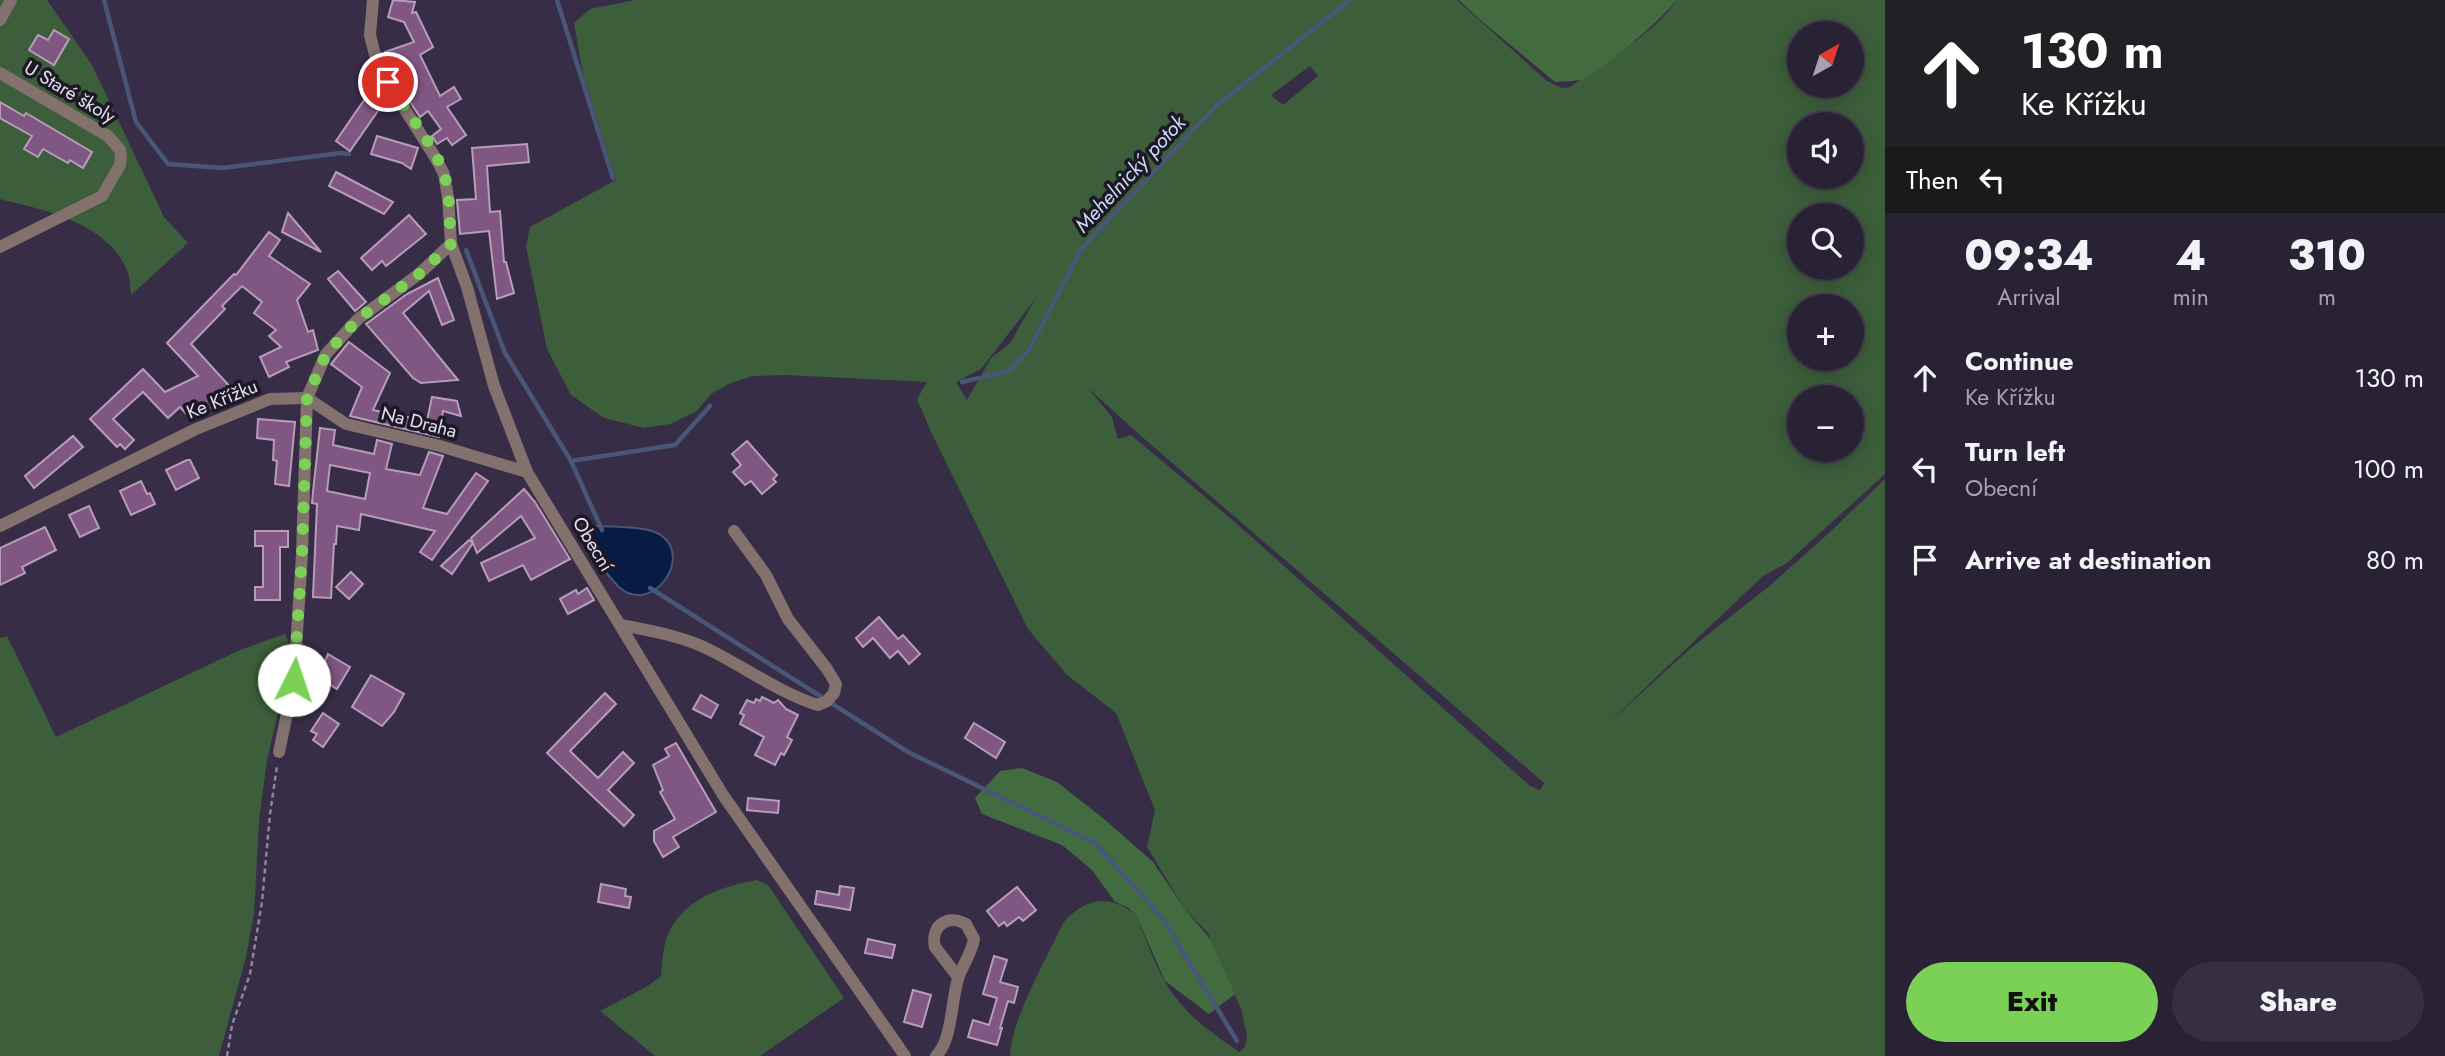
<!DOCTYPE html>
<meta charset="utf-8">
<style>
:root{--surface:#292235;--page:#352f41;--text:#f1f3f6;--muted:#a5a4ad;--line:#453f50;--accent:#7bd156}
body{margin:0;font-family:Jost,sans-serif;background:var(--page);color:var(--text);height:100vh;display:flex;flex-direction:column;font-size:26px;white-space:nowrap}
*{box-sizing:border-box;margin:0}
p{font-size:23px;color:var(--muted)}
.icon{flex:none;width:38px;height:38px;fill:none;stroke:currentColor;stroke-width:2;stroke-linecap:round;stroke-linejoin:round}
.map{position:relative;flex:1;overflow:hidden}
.drawer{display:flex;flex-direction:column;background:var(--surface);width:560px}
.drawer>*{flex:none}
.top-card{background:#202124;color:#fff;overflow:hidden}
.needle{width:46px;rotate:39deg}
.fabs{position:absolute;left:1787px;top:21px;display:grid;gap:14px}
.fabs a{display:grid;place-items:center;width:77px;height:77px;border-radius:50%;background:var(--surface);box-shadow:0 4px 18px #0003,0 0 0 2px var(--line);font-size:35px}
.pin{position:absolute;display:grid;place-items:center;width:60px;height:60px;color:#fff;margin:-30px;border:4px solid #fff;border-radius:50%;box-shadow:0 2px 7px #0007}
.me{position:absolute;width:77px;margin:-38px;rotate:4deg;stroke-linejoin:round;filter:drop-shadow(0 0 5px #0008)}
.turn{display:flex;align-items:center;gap:24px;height:147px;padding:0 21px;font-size:32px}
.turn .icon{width:91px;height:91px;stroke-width:2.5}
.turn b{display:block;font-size:49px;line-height:60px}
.then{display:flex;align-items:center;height:66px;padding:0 21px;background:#0003;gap:14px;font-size:26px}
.eta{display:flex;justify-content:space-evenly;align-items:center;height:119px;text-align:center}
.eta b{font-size:42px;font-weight:800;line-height:49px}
.primary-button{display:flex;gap:14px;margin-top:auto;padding:14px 21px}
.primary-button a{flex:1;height:80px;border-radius:42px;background:var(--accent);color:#111;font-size:28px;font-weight:800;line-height:80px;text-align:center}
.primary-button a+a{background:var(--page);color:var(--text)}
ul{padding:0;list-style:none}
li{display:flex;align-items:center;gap:21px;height:91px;padding:0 21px}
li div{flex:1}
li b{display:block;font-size:26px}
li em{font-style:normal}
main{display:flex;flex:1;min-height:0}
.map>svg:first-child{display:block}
.green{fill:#3c5e3a;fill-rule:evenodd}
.forest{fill:#436b40}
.water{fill:#061c44;stroke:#495678;stroke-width:2}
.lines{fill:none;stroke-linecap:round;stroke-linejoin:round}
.stream{stroke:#495678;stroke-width:4.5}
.building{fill:#7f5782;stroke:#b79db8;stroke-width:2;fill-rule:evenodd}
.path{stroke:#8e869c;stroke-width:2.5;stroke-dasharray:5 3.5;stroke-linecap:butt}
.minor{stroke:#82716d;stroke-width:12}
.route{stroke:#7bd156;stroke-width:12;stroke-dasharray:0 21.6}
.labels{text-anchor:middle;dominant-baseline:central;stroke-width:7;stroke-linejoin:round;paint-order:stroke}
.street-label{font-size:19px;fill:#e5dff1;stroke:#1c1824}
.water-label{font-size:21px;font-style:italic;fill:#cbdcfa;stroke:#1c1824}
</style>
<main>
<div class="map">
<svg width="1885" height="1056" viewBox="0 0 1885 1056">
<rect width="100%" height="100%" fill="#372d47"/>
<!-- green -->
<g class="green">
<path d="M0 0H47L92 65 164 217 188 243 131 295C130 286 130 275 126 268 105 222 44 210 0 199Z"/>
<path d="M635 0H1457L1547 81 1562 88 1570 87C1594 71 1666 24 1676 0H1885V474L1787 563 1763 576 1605 726 1691 648 1768 587 1829 533 1885 479V1056H1010C1012 1016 1046 961 1063 923 1085 898 1109 893 1136 915 1147 941 1156 971 1173 994 1190 1018 1215 1035 1239 1052L1245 1047 1247 1035 1241 1009 1208 933 1184 908 1147 847 1155 810 1116 713 1067 675 1028 629 931 432 917 399 927 382 786 375 753 376 728 384 711 394 697 411 670 424 644 428 604 418 571 395 547 349 526 246 530 227 616 180 583 75 574 23 590 9ZM1799 33H1852V86H1799ZM1310 66 1318 76 1283 105 1271 95ZM1799 124H1852V177H1799ZM1799 215H1852V268H1799ZM1036 298 1010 343 991 358 967 400 956 382 981 369ZM1799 306H1852V359H1799ZM1088 388 1141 436 1544 783 1540 790 1530 786 1236 523 1131 435 1118 439 1112 417ZM1799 397H1852V450H1799Z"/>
<polygon points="285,634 289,643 284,687 267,760 259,821 254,914 246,957 219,1056 0,1056 0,638 7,636 56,737 240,650"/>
<path d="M757 880 768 885 844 998 760 1056H655L600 1011 648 986 661 976C662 967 662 957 664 948 673 903 717 887 757 880Z"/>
</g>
<!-- forest -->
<g class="forest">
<path d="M1459 0H1676C1668 15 1600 72 1583 79 1575 82 1564 81 1555 82L1478 18Z"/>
<polygon points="1022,768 1057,782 1104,819 1153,862 1184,908 1211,940 1235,994 1209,1014 1165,981 1136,915 1127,907 1115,902 1092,870 1062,845 982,814 975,798 1000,771"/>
</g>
<!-- water -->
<path class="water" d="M598 526C614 527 649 526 662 536 693 559 651 616 619 587 606 574 587 546 577 530L578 527Z"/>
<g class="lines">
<!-- stream -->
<g class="stream">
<polyline points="104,0 136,122 168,164 223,168 341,153 349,154"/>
<polyline points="557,0 613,178"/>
<polyline points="466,250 505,353 571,461 675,445 710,406"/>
<polyline points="962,382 1009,371 1029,350 1082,248 1216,106 1350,0"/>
<polyline points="571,461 602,530"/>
<polyline points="650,588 908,752 1095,843 1163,919 1237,1041"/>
</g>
</g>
<!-- building -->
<g class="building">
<polygon points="393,0 415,2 412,13 416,12 433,47 420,55 440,96 454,87 461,99 447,107 466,135 452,145 447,138 437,144 432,136 441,129 428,111 420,117 403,91 415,84 404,62 388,66 385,52 414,42 404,22 388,17"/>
<polygon points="54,30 69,39 54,65 29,50 38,35 48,40"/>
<polygon points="373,87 387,98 350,151 336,141"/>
<polygon points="0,102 24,116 26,113 92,152 83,168 70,160 68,163 43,149 38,157 24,149 32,136 0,118"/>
<polygon points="377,136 418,148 411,169 402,163 371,154"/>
<polygon points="527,144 529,162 487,166 490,212 500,211 504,262 506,262 514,293 497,299 489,231 460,234 457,200 476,199 472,148"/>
<polygon points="336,172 393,202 384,214 329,186"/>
<polygon points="288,213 321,252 282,232"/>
<polygon points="409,215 426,234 386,266 382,261 372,270 361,258"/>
<polygon points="269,232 280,240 269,256 310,284 297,300 308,332 313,330 318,350 286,362 289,367 269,377 260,357 281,347 269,336 276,330 254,313 262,302 242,286 222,306 225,309 191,344 233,390 220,403 190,418 180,407 168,418 143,392 113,419 134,440 125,449 120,444 117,447 90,419 143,369 165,392 198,376 167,343 234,274 236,275"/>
<polygon points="338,271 366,302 355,311 328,279"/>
<polygon points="438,278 454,320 442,325 429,291 403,313 458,380 421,383 413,378 366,324 407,294"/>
<polygon points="349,342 390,373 373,410 427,421 432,397 457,401 461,416 443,411 439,437 350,416 362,387 331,364"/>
<polygon points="258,419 295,422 289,486 275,484 277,461 273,460 274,440 257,438"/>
<path d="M320 428 335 430 333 445 342 447 374 454 377 440 392 444 386 469 420 475 429 452 443 456 423 508 447 514 476 473 488 481 432 560 420 552 435 531 361 514 359 530 337 526 336 544H334L331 598 313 597 317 504 312 503 313 492ZM330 465 370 473 365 499 327 491Z"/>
<polygon points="73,436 83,447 34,488 25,476"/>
<polygon points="747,441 777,475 773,479 776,482 762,494 751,481 745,485 733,472 741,465 732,454"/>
<polygon points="187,460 190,460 199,478 176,490 166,470"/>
<polygon points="141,481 147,494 150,493 155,504 131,515 120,491"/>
<polygon points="524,489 535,502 570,559 531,580 523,565 489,581 481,563 535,538 521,516 477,553 473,543 452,574 441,566 469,540 473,543 471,538"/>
<polygon points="89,506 99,528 80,537 69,515"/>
<polygon points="45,527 56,550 22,567 25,573 0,585 0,548"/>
<polygon points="255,531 288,531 288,547 280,547 280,600 255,600 255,587 263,587 263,546 255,546"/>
<polygon points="351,572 363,584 349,599 336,587"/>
<polygon points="587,588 594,600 568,614 560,599 576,590 578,594"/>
<polygon points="879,617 898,639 903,635 920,654 909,664 898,651 890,658 873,638 863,647 856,638"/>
<polygon points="328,654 350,667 337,689 318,677"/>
<polygon points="371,675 404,694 394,712 382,726 352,707"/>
<polygon points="605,693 616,704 570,751 598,778 623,752 634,763 608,790 634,815 624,826 547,753"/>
<polygon points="701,695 718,705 711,718 693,709"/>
<polygon points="762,697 774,703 778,700 786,709 798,715 787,737 792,740 784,755 781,753 775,765 755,755 764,737 740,724 744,715 740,713 747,700 754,703 756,699 760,701"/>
<polygon points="323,713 339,724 323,747 313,740 317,734 311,731"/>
<polygon points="974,723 1005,742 996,758 965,738"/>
<polygon points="676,743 716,812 673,837 679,847 663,857 654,841 654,831 675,819 660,792 663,790 653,765 669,756 665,749"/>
<polygon points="748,798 779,801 778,813 747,810"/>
<polygon points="601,884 626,889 625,896 631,897 629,908 598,902"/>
<polygon points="840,886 854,888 850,910 815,904 817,891 839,895"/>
<polygon points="1017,887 1036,910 1023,921 1019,917 1007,926 1004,922 999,926 987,911"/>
<polygon points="868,939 895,945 892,958 865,953"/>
<polygon points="994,956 1007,960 1000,982 1018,987 1014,1003 1008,1001 1000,1028 1002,1028 997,1045 968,1037 973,1020 989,1025 997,998 983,994"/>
<polygon points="913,990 931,995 922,1027 904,1022"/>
</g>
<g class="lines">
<!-- path -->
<polyline class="path" points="227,1056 232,1025 250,974 262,902 270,814 277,766"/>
<!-- minor -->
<g class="minor">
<polyline points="373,0 370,35 378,67 435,157 444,174 448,197 451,244 467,287 494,386 527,472 723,795 905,1056"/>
<polyline points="0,20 11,0"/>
<polyline points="0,73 108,136 120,150 121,157 120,165 102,196 0,247"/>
<polyline points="307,398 346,424 440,446 527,472"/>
<polyline points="0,526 196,429 270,399 307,398"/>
<path d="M621 625C651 631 683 636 710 650 746 668 780 693 818 705L827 701 834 693 836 684 827 669 788 619 766 575 734 531"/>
<polyline points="279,752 294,680 302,554 307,398 326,354 358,319 419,274 451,244"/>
<path d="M936 1056C953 1040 951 997 959 976 964 963 972 952 974 939L966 924C947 913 930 927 935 947L958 977"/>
</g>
</g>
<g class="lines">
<!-- route -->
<path class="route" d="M294 680 302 554 307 398 326 354 358 319 419 274 451 244C449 221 451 196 444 174 435 146 404 108 388 82"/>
</g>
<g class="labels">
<!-- street labels -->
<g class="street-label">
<text transform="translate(70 92) rotate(31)">U Staré školy</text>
<text transform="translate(222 399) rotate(-22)">Ke Křížku</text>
<text transform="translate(419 422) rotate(14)">Na Draha</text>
<text transform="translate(593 544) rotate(59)">Obecní</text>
</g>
<!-- water labels -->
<g class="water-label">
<text transform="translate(1130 174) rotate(-47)">Mehelnický potok</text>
</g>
</g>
</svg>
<div class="fabs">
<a><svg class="needle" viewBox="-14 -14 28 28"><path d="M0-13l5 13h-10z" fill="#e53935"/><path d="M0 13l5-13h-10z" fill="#a5a4ad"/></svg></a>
<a><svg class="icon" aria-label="sound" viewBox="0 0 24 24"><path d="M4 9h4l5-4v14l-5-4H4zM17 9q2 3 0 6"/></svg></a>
<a><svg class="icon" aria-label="search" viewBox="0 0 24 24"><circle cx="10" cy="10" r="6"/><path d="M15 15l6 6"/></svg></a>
<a>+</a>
<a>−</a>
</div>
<div class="pin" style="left:388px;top:82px;background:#d93025"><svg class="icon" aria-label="arrive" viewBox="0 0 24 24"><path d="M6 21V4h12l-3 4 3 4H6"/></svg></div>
<svg class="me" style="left:294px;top:680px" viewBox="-20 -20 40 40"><circle r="19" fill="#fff"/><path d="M0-13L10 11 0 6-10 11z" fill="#7bd156"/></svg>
</div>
<section class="drawer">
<div class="top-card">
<div class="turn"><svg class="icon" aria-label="ahead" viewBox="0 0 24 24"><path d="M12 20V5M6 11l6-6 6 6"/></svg><div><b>130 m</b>Ke Křížku</div></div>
<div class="then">Then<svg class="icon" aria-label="left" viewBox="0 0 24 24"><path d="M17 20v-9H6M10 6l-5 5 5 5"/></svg></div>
</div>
<div class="eta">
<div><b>09:34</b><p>Arrival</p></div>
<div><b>4</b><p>min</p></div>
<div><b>310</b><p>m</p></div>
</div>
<ul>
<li><svg class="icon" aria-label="ahead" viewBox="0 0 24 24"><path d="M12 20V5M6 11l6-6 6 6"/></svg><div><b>Continue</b><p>Ke Křížku</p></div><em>130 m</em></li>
<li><svg class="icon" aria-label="left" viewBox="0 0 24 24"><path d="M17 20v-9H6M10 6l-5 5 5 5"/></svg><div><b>Turn left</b><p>Obecní</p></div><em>100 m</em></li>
<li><svg class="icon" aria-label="arrive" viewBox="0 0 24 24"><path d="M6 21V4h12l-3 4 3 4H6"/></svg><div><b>Arrive at destination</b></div><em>80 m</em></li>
</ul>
<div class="primary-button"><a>Exit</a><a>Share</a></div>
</section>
</main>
